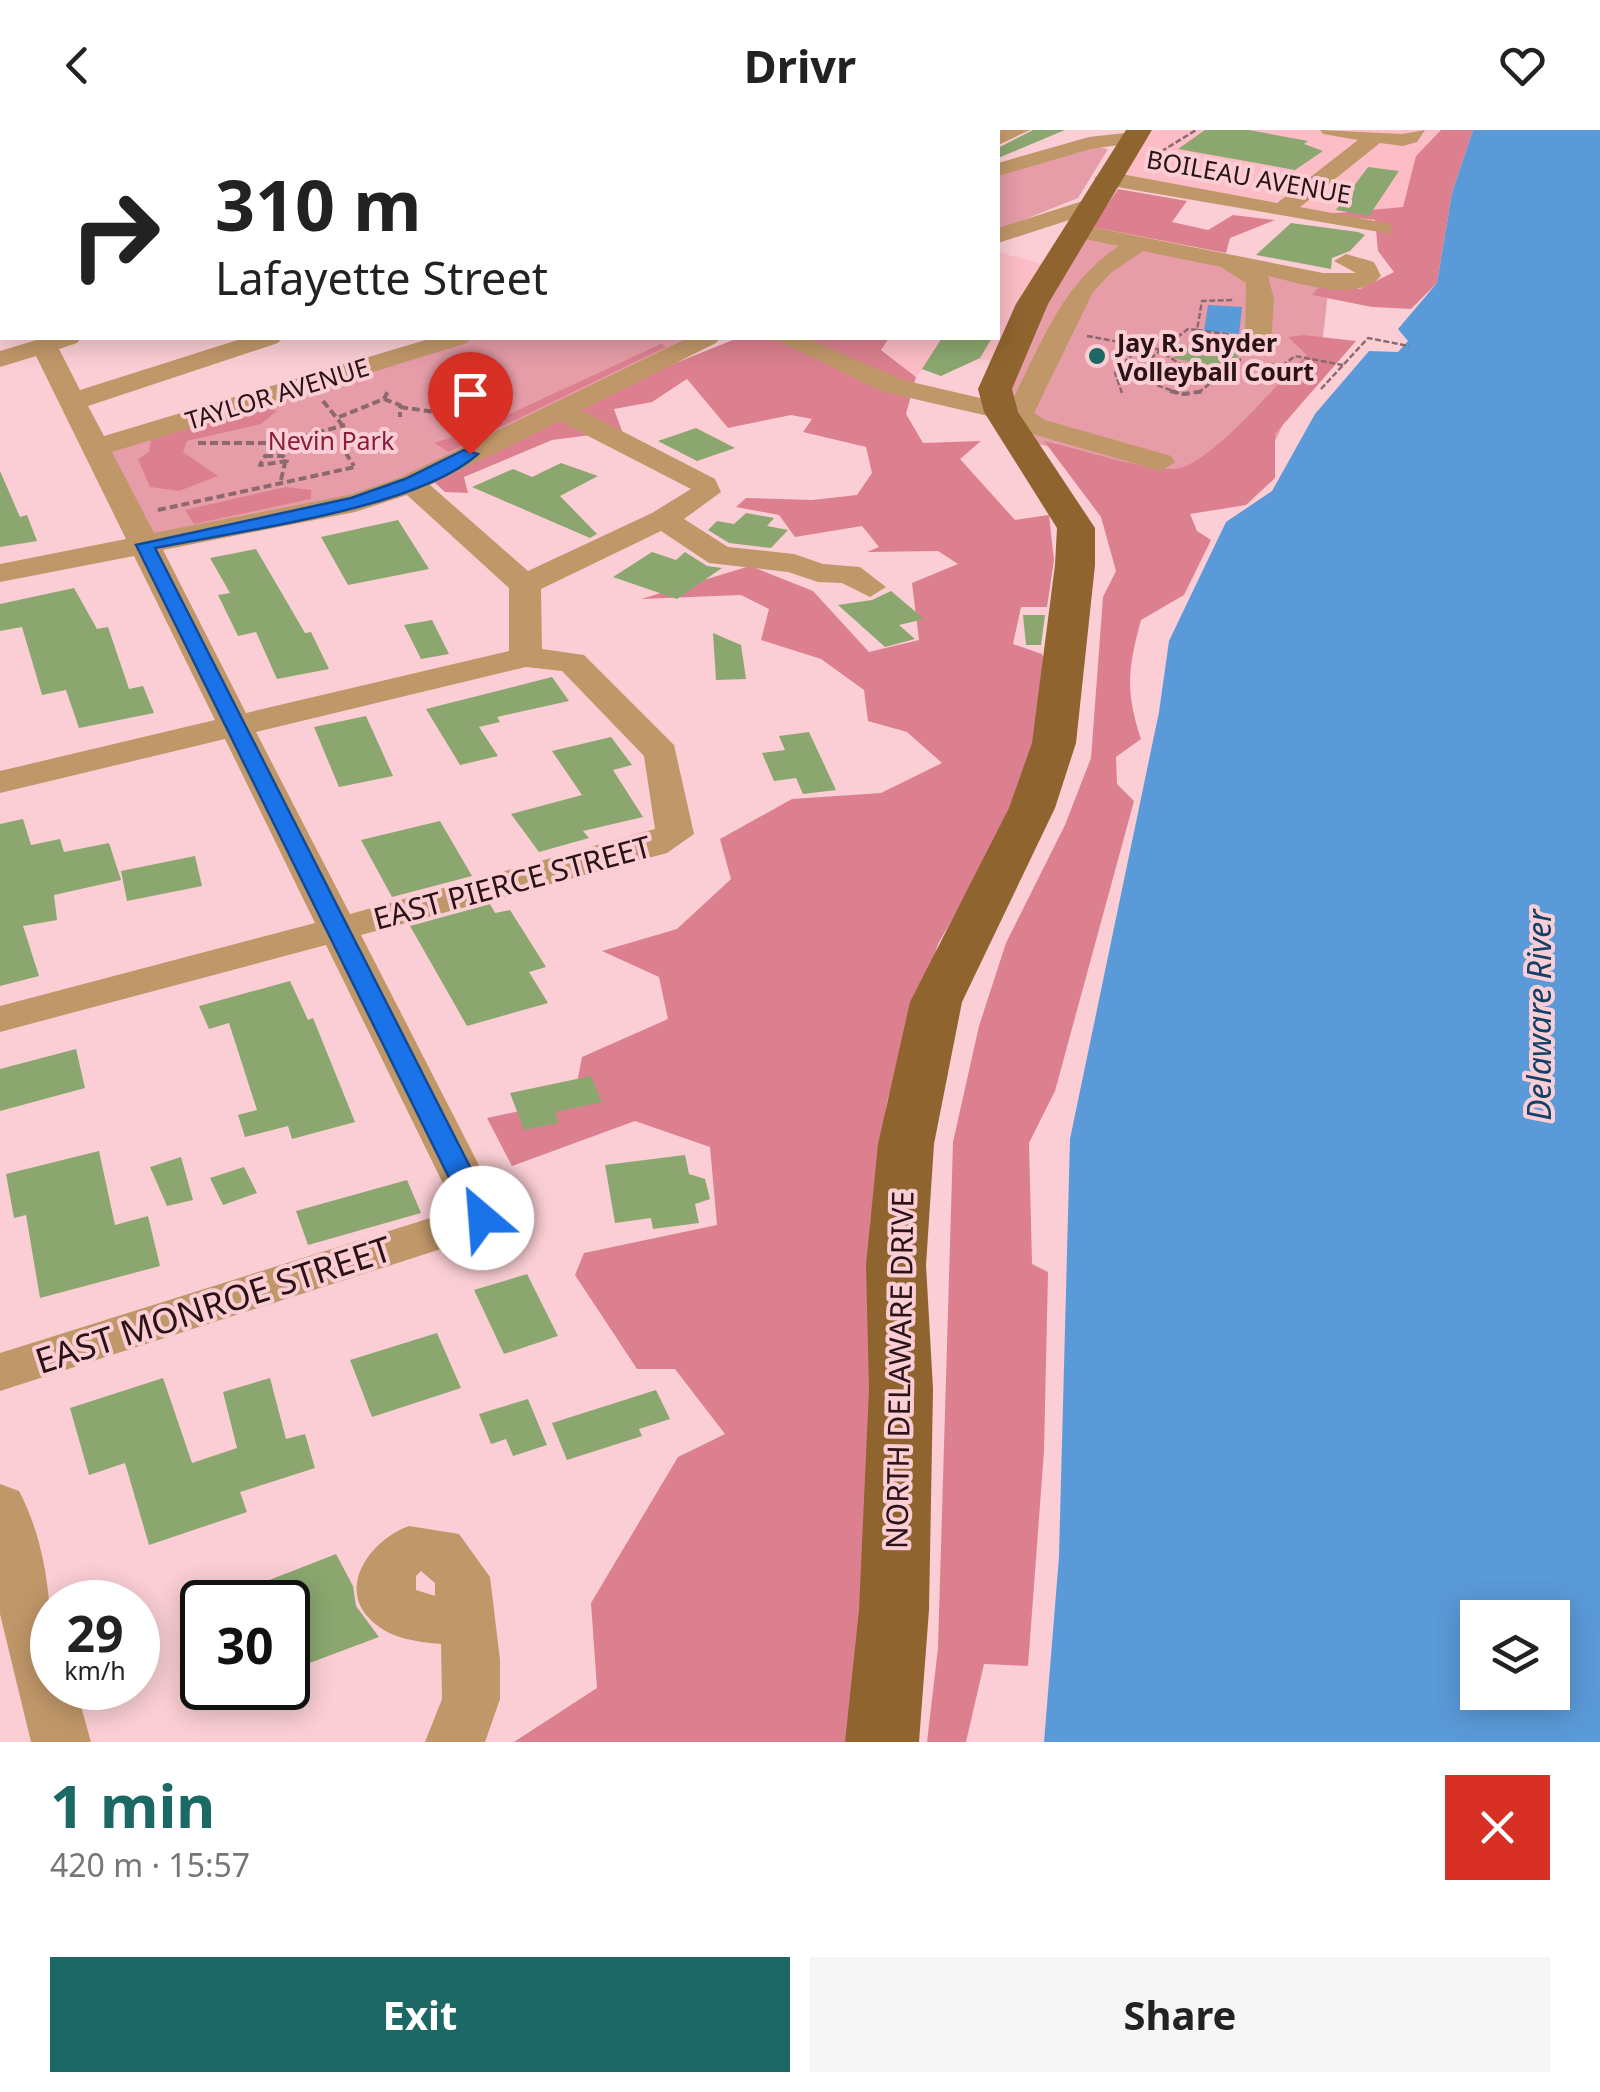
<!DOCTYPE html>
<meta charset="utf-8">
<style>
:root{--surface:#fff;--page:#f6f6f6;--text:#222;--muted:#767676;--accent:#1c6864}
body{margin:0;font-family:"Noto Sans",sans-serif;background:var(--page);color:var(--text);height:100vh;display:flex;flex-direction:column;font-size:38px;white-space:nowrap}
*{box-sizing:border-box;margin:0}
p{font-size:32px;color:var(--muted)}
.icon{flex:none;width:55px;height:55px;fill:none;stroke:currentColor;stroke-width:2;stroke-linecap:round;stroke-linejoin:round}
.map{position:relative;height:1612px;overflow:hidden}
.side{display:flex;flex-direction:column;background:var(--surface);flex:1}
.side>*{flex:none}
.banner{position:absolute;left:0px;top:0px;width:1000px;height:210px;box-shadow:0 5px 25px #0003;background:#fff;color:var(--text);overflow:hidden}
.controls{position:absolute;left:1460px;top:1470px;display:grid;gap:20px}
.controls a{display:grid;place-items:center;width:110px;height:110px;border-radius:0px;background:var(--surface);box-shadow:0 5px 25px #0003;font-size:50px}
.speed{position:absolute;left:30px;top:1450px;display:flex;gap:20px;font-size:50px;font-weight:700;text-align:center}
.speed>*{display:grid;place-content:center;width:130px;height:130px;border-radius:50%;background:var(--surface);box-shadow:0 5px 25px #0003;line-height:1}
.speed small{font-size:25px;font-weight:400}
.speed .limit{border:5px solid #111;border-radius:15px;background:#fff;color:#111}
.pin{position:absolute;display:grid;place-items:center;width:85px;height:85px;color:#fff;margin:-102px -42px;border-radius:50% 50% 50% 0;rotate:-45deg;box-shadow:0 0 10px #0007}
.pin .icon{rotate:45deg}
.me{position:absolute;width:110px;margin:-55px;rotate:333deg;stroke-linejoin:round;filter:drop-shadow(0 0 8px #0008)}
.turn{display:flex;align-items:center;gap:35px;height:210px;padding:0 50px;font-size:45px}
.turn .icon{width:130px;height:130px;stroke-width:2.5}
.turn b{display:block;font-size:70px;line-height:85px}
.round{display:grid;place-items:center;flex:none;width:105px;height:105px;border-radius:0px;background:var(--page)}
.head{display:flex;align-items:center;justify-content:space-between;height:170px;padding:0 50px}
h1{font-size:60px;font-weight:700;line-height:75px;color:var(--accent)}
.cta{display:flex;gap:20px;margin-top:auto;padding:20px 50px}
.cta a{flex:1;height:115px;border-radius:0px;background:var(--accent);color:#fff;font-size:40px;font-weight:700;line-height:115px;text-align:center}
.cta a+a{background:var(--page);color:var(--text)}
header{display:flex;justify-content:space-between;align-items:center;height:130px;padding:0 50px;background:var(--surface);font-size:45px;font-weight:700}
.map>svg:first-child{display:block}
.built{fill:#fdbdc6}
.green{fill:#e69da8}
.forest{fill:#dc808f}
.water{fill:#5a9ad9;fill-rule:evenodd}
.building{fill:#8ba76f}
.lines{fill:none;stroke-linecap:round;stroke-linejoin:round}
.path-far1{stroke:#8b696e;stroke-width:2.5;stroke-dasharray:6 2.5;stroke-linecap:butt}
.path{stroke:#8b696e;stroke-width:4;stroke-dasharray:8 4;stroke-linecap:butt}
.minor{fill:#c09769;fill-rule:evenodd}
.major{fill:#8f642f;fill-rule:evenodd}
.route{fill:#1a73e8;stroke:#114b97;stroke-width:2.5}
.poi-dot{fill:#1c6864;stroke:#faced4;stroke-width:4}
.labels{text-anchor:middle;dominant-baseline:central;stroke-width:8;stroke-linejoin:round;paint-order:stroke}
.far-street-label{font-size:25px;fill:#2b1216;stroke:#faced4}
.far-poi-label{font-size:25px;font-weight:bold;fill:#2b1216;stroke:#faced4;text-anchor:start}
.far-park-label{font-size:25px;fill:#8a1c3c;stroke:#faced4}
.street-label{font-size:30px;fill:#2b1216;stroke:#faced4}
.water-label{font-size:32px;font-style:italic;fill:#114069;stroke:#faced4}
.near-street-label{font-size:35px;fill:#2b1216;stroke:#faced4}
</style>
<header><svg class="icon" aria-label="back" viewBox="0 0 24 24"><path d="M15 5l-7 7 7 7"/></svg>Drivr<svg class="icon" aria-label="heart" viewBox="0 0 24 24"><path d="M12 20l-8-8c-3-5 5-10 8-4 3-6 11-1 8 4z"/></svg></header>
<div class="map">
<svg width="1600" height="1612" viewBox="0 0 1600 1612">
<rect width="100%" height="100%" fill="#faced4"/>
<!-- built -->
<g class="built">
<polygon points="1154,0 1441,0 1416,26 1404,77 1326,84 1116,47"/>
<polygon points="998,122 1046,135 995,231 933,225 916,247 881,219 889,208 998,208"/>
</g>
<!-- green -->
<g class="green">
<polygon points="1097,17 1108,19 1078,68 998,100 998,44"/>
<polygon points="1077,101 1329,153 1323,207 1256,353 1117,336 1017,308 1006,228"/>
<polygon points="469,208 691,208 419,341 345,366 153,404 107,319"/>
</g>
<!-- forest -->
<g class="forest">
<polygon points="1441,0 1473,0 1452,63 1437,153 1411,179 1372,177 1312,165 1319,157 1360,159 1394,142 1378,121 1375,90 1326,84 1403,77 1416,26"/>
<polygon points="1118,59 1187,71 1172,92 1208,100 1233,85 1275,90 1230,108 1226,123 1092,97"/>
<path d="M1303 205 1356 211 1275 304V348L1246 375 1190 384 1197 401 1211 410 1184 465 1141 490C1128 538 1125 561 1141 609L1116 627 1117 654 1134 671 1055 961 1029 1013 1032 1134 1048 1142 1044 1321 1028 1536 984 1534 966 1612H927L938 1518 953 1012 979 896 1006 813 1065 695 1091 628 1103 467 1116 441 1101 387 1044 311C1079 319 1140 339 1173 339 1208 339 1278 251 1307 225L1288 207Z"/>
<polygon points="738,208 889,208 881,220 916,247 906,284 923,313 981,311 960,329 1015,390 1049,385 1054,430 1047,477 1021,477 1013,514 1042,524 1051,554 1026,660 938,814 887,972 870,1093 873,1552 859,1612 514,1612 597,1558 591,1473 678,1327 725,1304 675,1239 637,1239 575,1145 584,1123 717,1095 710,1017 635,991 512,1036 487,988 574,969 582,927 668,889 659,847 602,821 677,799 731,749 720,709 792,669 881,663 942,633 907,602 868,591 864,560 821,529 761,510 769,479 741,465 641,469 750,436 813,461 869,522 919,510 912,453 958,434 938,421 867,422 879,417 862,396 795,407 779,385 736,377 746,368 812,370 857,365 872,343 866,317 803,302 812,289 791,285 728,298 687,249 652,272 614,279 622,301 552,310 464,347 468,363 445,362 432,350 653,242"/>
<polygon points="661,214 666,217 449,322 434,313 477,299"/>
<polygon points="257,276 277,281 261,294 187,311 183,322 218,346 179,361 150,357 138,329 149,322 151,309"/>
<polygon points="286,357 311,360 311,369 194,394 185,380"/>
</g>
<!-- water -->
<g class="water">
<path d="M1473 0H1600V1612H1044L1059 1427 1070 1009 1159 582 1169 511 1226 392 1272 361 1315 284 1369 221 1398 222 1408 211 1398 199 1437 153 1452 63ZM1478 1488H1552V1562H1478Z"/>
<polygon points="1208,175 1242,177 1239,204 1204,201"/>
</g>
<!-- building -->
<g class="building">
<polygon points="1033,0 1065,0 998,28 998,18"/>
<polygon points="1205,0 1249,0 1308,11 1304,14 1323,21 1295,40 1178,19"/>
<polygon points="1368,37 1399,41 1369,86 1336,80"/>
<polygon points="1291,93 1358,102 1365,105 1350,121 1332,128 1331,139 1256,125"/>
<polygon points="1203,204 1241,212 1247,219 1223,239 1173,228"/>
<polygon points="942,208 992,208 980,228 941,246 922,239"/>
<polygon points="696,298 735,318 697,331 658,311"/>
<polygon points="561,333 598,346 560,366 597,404 590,408 472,357 513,339 532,347"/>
<polygon points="0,341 20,387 27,385 37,411 0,417"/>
<polygon points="746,383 774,388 767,396 788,400 771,418 729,413 708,400 717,391 734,394"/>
<polygon points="398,390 429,439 348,455 321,407"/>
<polygon points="256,419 305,503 311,502 329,539 277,549 256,502 238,506 218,465 230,463 210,428"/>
<polygon points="652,422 676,430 685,422 707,436 722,438 677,469 613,447"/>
<polygon points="74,458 97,499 108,497 129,559 143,556 154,583 79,598 66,560 42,565 22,497 0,501 0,474"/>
<polygon points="891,461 924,489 899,495 915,509 885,517 838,475 872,470"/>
<polygon points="1023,485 1045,485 1041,515 1026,515"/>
<polygon points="432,490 449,524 421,529 404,495"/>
<polygon points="713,503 741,515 746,549 716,550"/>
<polygon points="552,547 569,571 497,587 500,592 479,597 498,626 460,635 426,579"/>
<polygon points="366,586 393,646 339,657 314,597"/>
<polygon points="809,602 836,660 803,664 796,648 774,651 762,623 785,620 779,606"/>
<polygon points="611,607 632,635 613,640 643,687 583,701 589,708 539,722 511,684 582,665 552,621"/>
<polygon points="23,689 31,715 60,709 64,722 109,713 121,750 54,765 57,790 23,796 39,846 0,856 0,694"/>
<polygon points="440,691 472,746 392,767 361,710"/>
<polygon points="195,726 202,756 127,771 121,741"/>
<polygon points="490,774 495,783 510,780 546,837 529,842 548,873 467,896 410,796"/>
<polygon points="290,851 308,890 313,888 355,992 292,1009 288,996 245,1007 238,985 257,980 229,893 209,899 199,876"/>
<polygon points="76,919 85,958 0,981 0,939"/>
<polygon points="591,946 602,972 555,982 559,993 524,1000 510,963"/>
<polygon points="99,1021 115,1095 148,1086 160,1136 40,1168 26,1085 14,1088 6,1044"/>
<polygon points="685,1025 689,1044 705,1049 710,1069 695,1074 699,1093 653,1099 651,1088 615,1093 605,1035"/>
<polygon points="181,1027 193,1070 167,1076 150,1037"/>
<polygon points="244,1037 257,1063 223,1075 210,1048"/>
<polygon points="407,1050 421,1083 308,1115 296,1081"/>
<polygon points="527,1144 558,1206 504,1224 474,1160"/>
<polygon points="437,1203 461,1258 372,1287 350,1230"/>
<polygon points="163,1248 192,1333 237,1318 223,1262 270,1248 286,1309 305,1304 315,1338 240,1362 247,1382 149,1415 125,1333 89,1345 70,1278"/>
<polygon points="656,1260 670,1289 639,1299 642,1306 567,1330 552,1293"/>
<polygon points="528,1269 547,1315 513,1326 506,1309 491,1314 479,1284"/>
<polygon points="336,1424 353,1456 356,1476 379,1507 288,1541 288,1472 221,1469"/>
</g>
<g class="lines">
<!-- path-far1 -->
<g class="path-far1">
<polyline points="1154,26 1196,0"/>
<polyline points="1197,200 1232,205"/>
<polyline points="1087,206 1179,223"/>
<polyline points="1157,219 1213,255"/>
<polyline points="1270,234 1296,240"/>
<polyline points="1282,236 1295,226 1343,235"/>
<polyline points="1321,259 1368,208 1409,216"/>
<polyline points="1122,263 1115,243 1140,216"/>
<polyline points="1179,263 1156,255 1151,228 1188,199 1197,200 1202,171 1233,170"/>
<polyline points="1198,263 1241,229"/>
</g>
<!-- path -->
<g class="path">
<polyline points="1170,261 1184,264 1205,261"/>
<polyline points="384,269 400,275 400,287"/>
<polyline points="323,271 348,302 347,325 354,336"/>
<polyline points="400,277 448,284"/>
<polyline points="339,287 384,269 388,261"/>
<polyline points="198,313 280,313 345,295"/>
<polygon points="265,326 283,326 287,331 260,335"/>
<polyline points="281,350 285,333"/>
<polyline points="158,380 355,337"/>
</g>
<!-- minor -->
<g class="minor">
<polygon points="143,0 168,0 169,2 144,2"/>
<polygon points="1002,0 1030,0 998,15 995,2"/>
<polygon points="1320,0 1402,4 1425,0 1417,12 1403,16 1380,13 1300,77 1391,94 1391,104 1105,55 1094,48 1105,41 1277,73 1358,10 1323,4"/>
<polygon points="1134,2 1145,8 1141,12 1091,19 998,46 998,33 1089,7"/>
<polygon points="1089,69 1100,76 1097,81 998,113 998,98"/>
<path d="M1077 94 1323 143H1356L1334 131 1346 124 1374 132 1381 146C1358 174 1298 152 1268 146L1274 169 1271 214 1258 222 1245 214 1246 153 1221 137 1143 121 1112 142 1093 162 1034 283 1045 290 1171 326 1175 332 1161 341 1025 302 1010 291 884 262 772 208H806L903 250 1010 275C1040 216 1062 153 1119 116L1069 106 1065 101Z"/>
<rect x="0" y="113" width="2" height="14"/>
<path d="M43 208H81L77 213 59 219 80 260 244 208H282L278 213 88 276 104 306 432 208H471L467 213 112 322 154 403 348 365 401 347 688 208H720L716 213 581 280 715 349 721 362 684 389 728 417 794 424 823 434 860 437 886 457 870 467 842 453 818 452 788 442 709 433 661 401 541 459 542 519 584 525 674 615 694 704 667 723 361 805 506 1088 500 1100 0 1261V1223L456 1080 326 815 0 902V876L315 793 225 609 0 663V641L215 590 134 426 0 452V434L126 409 36 226 0 237V221ZM559 291 691 359 652 383 528 441 430 355ZM407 365 509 458V521L246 583 163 420 355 382ZM526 537 562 541 644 626 655 699 350 784 256 602Z"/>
<path d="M0 1354 19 1361C51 1422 52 1490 52 1558H76L91 1612H31L0 1484Z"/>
<path d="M409 1396 459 1404 490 1447 500 1530V1569L485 1612H425L442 1569 441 1514C416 1512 386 1508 368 1487 337 1452 376 1407 409 1396ZM421 1441 435 1453V1466L416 1460V1446Z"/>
</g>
<!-- major -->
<polygon class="major" points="1126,0 1152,0 1048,174 1012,259 1018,282 1095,398 1095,435 1076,613 1055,678 962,872 934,1014 926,1135 933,1259 929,1480 919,1612 845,1612 859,1480 869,1259 866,1135 878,1014 910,872 1009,678 1032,613 1055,435 1057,398 984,282 978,259 1016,174"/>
</g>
<!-- route -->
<path class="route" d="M464 320 478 324C417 379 238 401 155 418L496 1088 482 1098 469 1088 136 415 351 368 405 349Z"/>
<!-- markers -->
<circle class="poi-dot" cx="1097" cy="226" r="10"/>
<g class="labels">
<!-- far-street labels -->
<g class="far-street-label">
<text transform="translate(1249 46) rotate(10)">BOILEAU AVENUE</text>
<text transform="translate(277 263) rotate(-17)">TAYLOR AVENUE</text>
</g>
<!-- far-poi labels -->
<g class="far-poi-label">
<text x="1117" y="212">Jay R. Snyder<tspan x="1117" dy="29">Volleyball Court</tspan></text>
</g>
<!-- far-park labels -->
<g class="far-park-label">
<text x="331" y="310">Nevin Park</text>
</g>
<!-- street labels -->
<g class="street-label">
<text transform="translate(512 752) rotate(-15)">EAST PIERCE STREET</text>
<text transform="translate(899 1240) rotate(-89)">NORTH DELAWARE DRIVE</text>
</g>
<!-- water labels -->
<g class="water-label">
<text transform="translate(1538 885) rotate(-90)">Delaware River</text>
</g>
<!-- near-street labels -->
<g class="near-street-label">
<text transform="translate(213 1174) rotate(-18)">EAST MONROE STREET</text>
</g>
</g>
</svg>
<div class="controls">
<a><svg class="icon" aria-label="layers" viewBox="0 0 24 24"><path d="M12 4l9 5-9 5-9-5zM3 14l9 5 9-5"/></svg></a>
</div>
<div class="speed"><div>29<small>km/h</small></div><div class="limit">30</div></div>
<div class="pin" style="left:470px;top:324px;background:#d93025"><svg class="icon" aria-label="arrive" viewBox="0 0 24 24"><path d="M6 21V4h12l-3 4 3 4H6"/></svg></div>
<svg class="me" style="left:482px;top:1088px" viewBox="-20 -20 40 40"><circle r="19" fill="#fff"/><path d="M0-13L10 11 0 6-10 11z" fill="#1a73e8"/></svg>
<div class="banner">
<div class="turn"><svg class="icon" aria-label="right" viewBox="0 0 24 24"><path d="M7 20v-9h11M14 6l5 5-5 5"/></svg><div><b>310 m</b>Lafayette Street</div></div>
</div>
</div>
<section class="side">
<div class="head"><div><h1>1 min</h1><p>420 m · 15:57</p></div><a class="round" style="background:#d93025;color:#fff"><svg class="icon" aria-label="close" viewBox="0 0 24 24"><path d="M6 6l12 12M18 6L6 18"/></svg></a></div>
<div class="cta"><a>Exit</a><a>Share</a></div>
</section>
